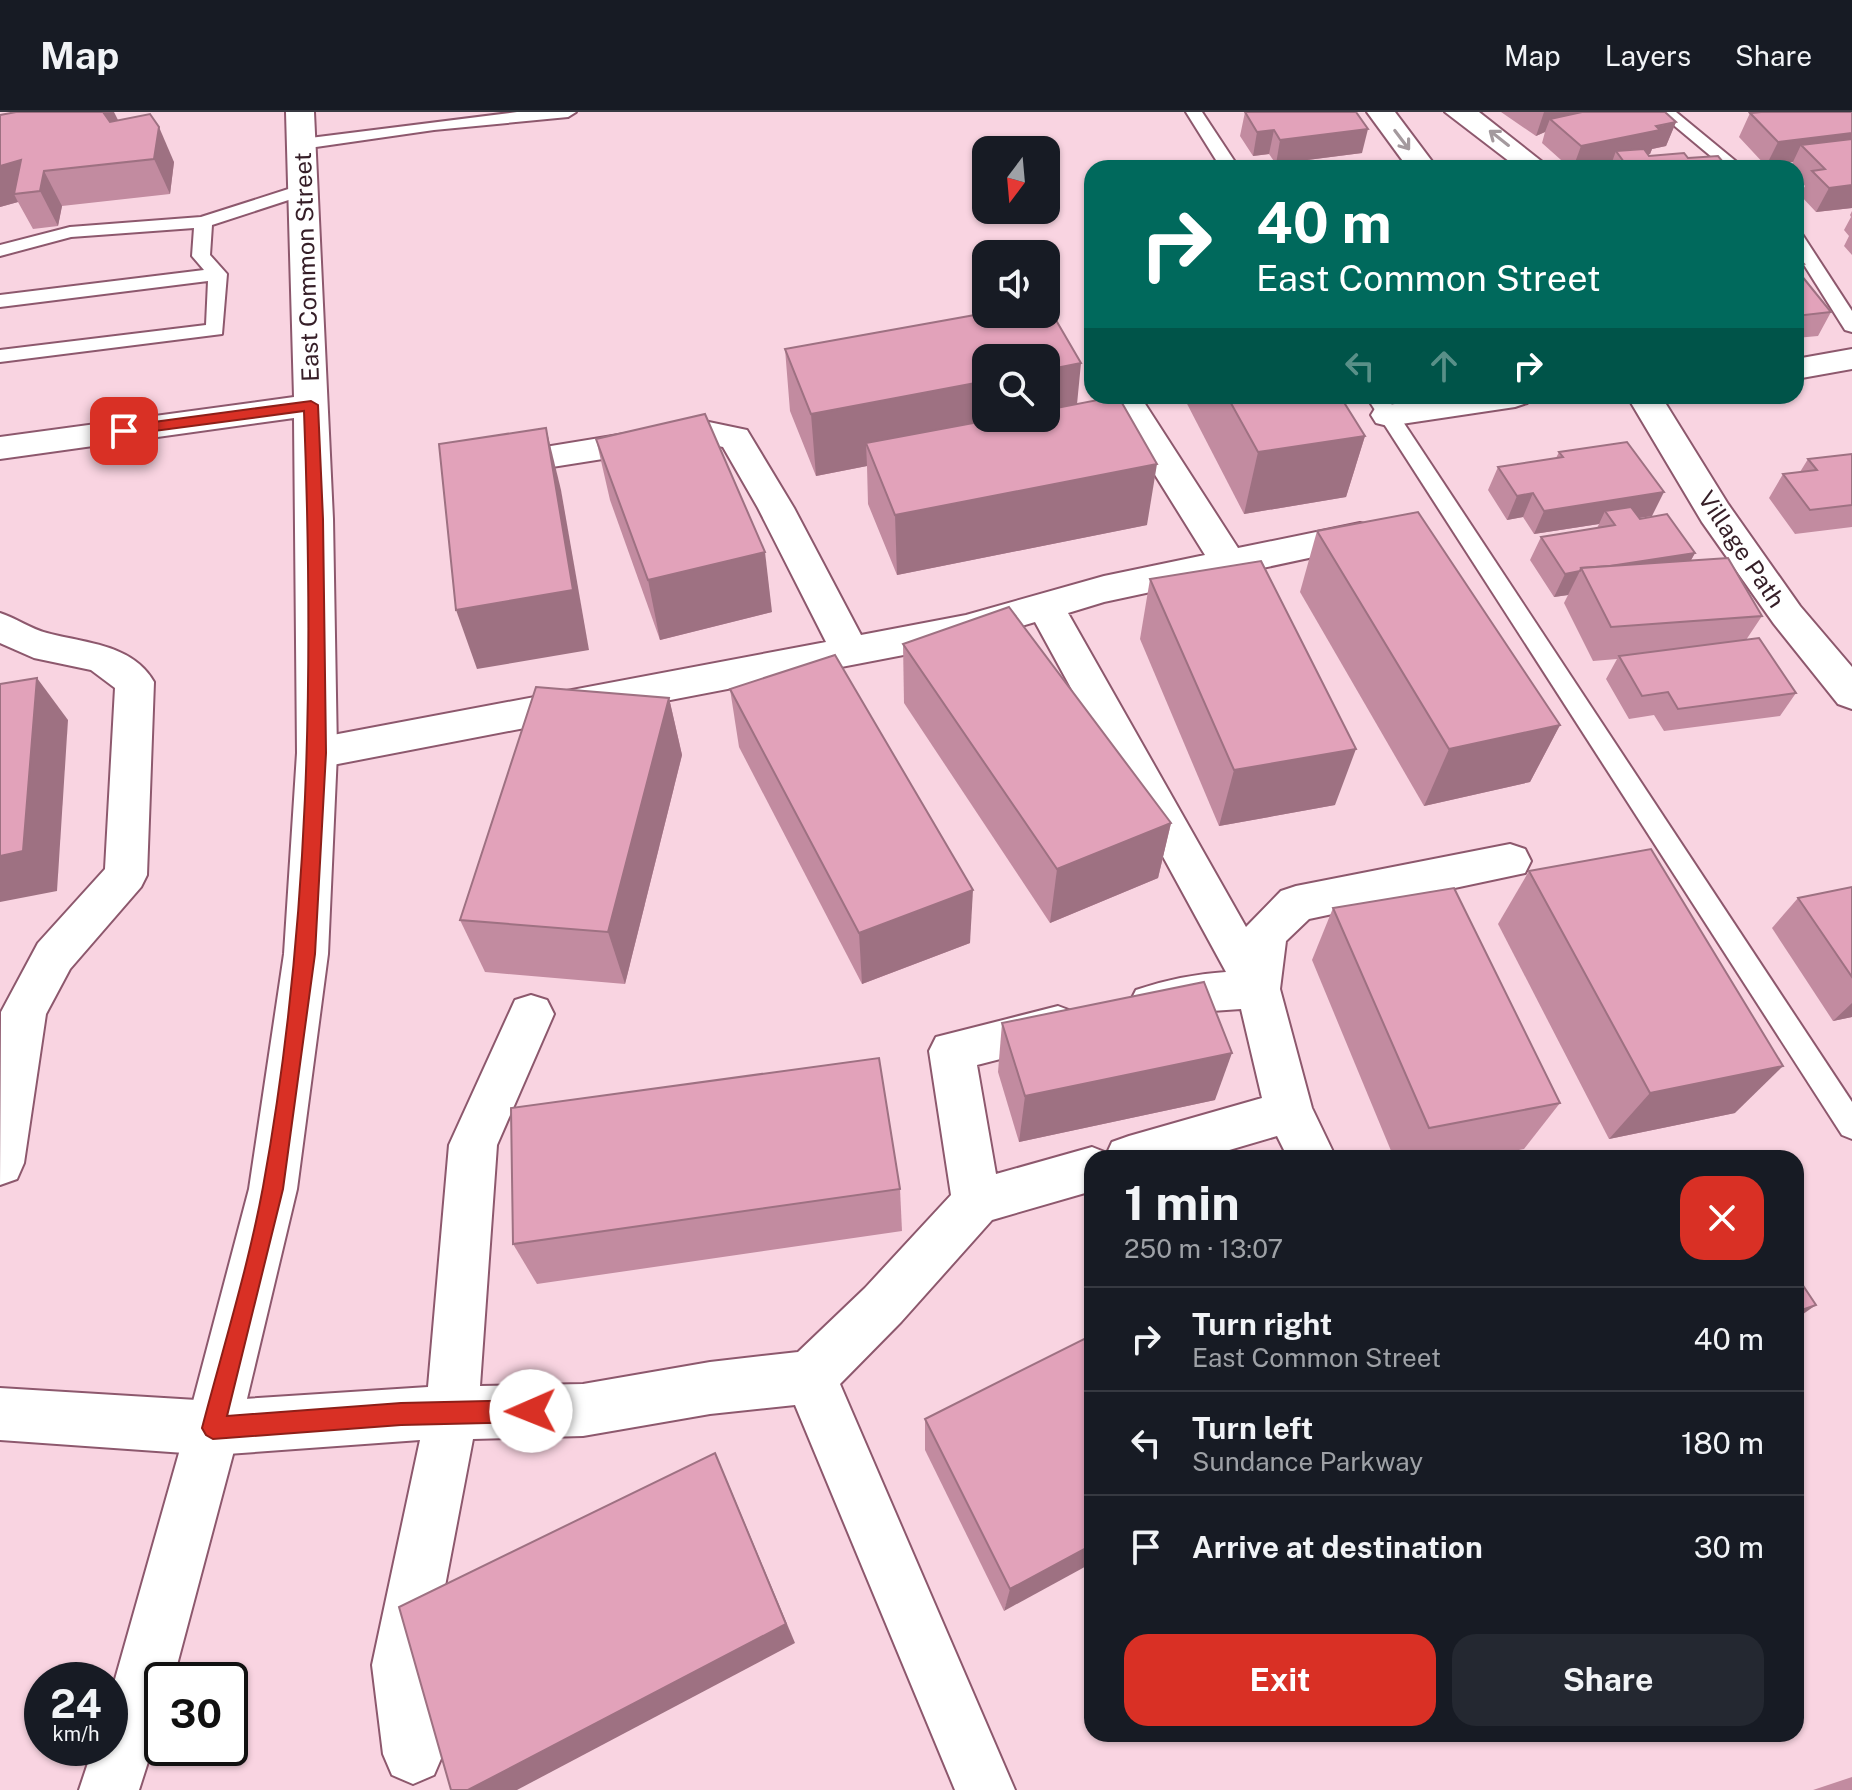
<!DOCTYPE html>
<meta charset="utf-8">
<style>
:root{--surface:#171b24;--page:#242831;--text:#f1f3f6;--muted:#9ea1a6;--line:#363941;--accent:#d93025}
body{margin:0;font-family:"Public Sans",sans-serif;background:var(--page);color:var(--text);height:100vh;display:flex;flex-direction:column;font-size:30px;white-space:nowrap}
*{box-sizing:border-box;margin:0}
p{font-size:26px;color:var(--muted)}
.icon{flex:none;width:44px;height:44px;fill:none;stroke:currentColor;stroke-width:2;stroke-linecap:round;stroke-linejoin:round}
.map{position:relative;flex:1;overflow:hidden}
.details{position:absolute;left:1084px;top:1038px;width:720px;height:592px;display:flex;flex-direction:column;background:var(--surface);border-radius:24px;box-shadow:0 2px 6px #0004}
.details>*{flex:none}
.guide{position:absolute;left:1084px;top:48px;width:720px;height:244px;border-radius:24px;box-shadow:0 2px 6px #0004;background:#00695c;color:#fff;overflow:hidden}
.needle{width:52px;rotate:196deg}
.buttons{position:absolute;left:972px;top:24px;display:grid;gap:16px}
.buttons a{display:grid;place-items:center;width:88px;height:88px;border-radius:16px;background:var(--surface);box-shadow:0 2px 6px #0004;font-size:40px}
.speed{position:absolute;left:24px;top:1550px;display:flex;gap:16px;font-size:40px;font-weight:700;text-align:center}
.speed>*{display:grid;place-content:center;width:104px;height:104px;border-radius:50%;background:var(--surface);box-shadow:0 2px 6px #0004;line-height:1}
.speed small{font-size:20px;font-weight:400}
.speed .limit{border:4px solid #111;border-radius:12px;background:#fff;color:#111}
.pin{position:absolute;display:grid;place-items:center;width:68px;height:68px;color:#fff;margin:-34px;border-radius:16px;box-shadow:0 4px 12px #0006}
.me{position:absolute;width:88px;margin:-44px;rotate:269deg;stroke-linejoin:round;filter:drop-shadow(0 0 6px #0008)}
.turn{display:flex;align-items:center;gap:28px;height:168px;padding:0 40px;font-size:36px}
.turn .icon{width:104px;height:104px;stroke-width:2.5}
.turn b{display:block;font-size:56px;line-height:68px}
.lanes{display:flex;align-items:center;height:76px;padding:0 40px;background:#0003;justify-content:center;gap:40px;direction:ltr}
.lanes .off{opacity:.35}
.round{display:grid;place-items:center;flex:none;width:84px;height:84px;border-radius:24px;background:var(--page)}
.headline{display:flex;align-items:center;justify-content:space-between;height:136px;padding:0 40px}
h1{font-size:48px;font-weight:700;line-height:60px}
.primary-button{display:flex;gap:16px;margin-top:auto;padding:16px 40px}
.primary-button a{flex:1;height:92px;border-radius:24px;background:var(--accent);color:#fff;font-size:32px;font-weight:700;line-height:92px;text-align:center}
.primary-button a+a{background:var(--page);color:var(--text)}
ul{padding:0;list-style:none}
li{display:flex;align-items:center;gap:24px;height:104px;padding:0 40px;border-top:2px solid var(--line)}
li div{flex:1}
li b{display:block;font-size:30px}
li em{font-style:normal}
header{display:flex;align-items:center;gap:48px;box-sizing:border-box;height:112px;padding:0 40px;background:var(--surface);border-bottom:2px solid var(--line)}
header strong{font-size:38px}
nav{display:flex;gap:44px;margin-inline-start:auto;font-size:28px}
.map>svg:first-child{display:block}
.lines{fill:none;stroke-linecap:round;stroke-linejoin:round}
.lane-casing{stroke:#8d586d;stroke-width:4}
.street-casing{stroke:#8d586d;stroke-width:4}
.secondary-casing{stroke:#8d586d;stroke-width:4}
.lane{fill:#fff;fill-rule:evenodd}
.street{fill:#fff;fill-rule:evenodd}
.secondary{fill:#fff;fill-rule:evenodd}
.wall{fill:#c28ba0}
.shaded-wall{fill:#9e7182}
.building{fill:#e2a2ba;stroke:#9e7182;stroke-width:2}
.oneway{stroke:#a49a9e}
.route{fill:#d93025;stroke:#8d1f18;stroke-width:2}
.labels{text-anchor:middle;dominant-baseline:central;stroke-width:7;stroke-linejoin:round;paint-order:stroke}
.street-label{font-size:24px;fill:#351e27;stroke:#fff}
</style>
<header>
<strong>Map</strong>
<nav><a>Map</a><a>Layers</a><a>Share</a></nav>
</header>
<div class="map">
<svg width="1852" height="1678" viewBox="0 0 1852 1678">
<rect width="100%" height="100%" fill="#f9d4e1"/>
<g class="lines">
<defs>
<g id="lane">
<polygon points="517,0 576,0 568,5 434,18 302,37 294,32 302,27"/>
<polygon points="1186,0 1202,0 1239,56 1221,56"/>
<polygon points="1658,0 1676,0 1744,56 1725,56"/>
<polygon points="304,72 313,77 310,81 212,113 210,143 227,162 222,222 0,250 0,238 206,213 208,169 0,195 0,183 204,158 192,144 194,116 71,125 0,144 0,133 70,115 201,105"/>
<polygon points="1796,121 1802,122 1852,199 1852,220 1845,218 1796,140"/>
<polygon points="1366,284 1386,284 1852,990 1852,1027 1842,1023"/>
</g>
<g id="street">
<polygon points="1367,0 1395,0 1437,56 1408,56"/>
<polygon points="1445,0 1479,0 1550,56 1518,56"/>
<polygon points="1852,237 1852,257 1796,267 1796,247"/>
<path d="M1106 284H1140L1238 436 1360 411 1373 414 1378 423 1373 432 1360 435 1104 490 1068 501 1246 815 1281 779 1296 774 1510 732 1525 737 1531 749 1525 761 1309 807 1286 829 1280 877 1312 996 1336 1046H1288L1277 1024 1202 1046H1092V1079L992 1108 901 1210 840 1272 1015 1678H955L795 1293 710 1302 583 1324 473 1327 430 1553 443 1642 434 1663 413 1672 392 1663 383 1642 372 1553 420 1328 213 1343 0 1328V1276L213 1289 428 1275 449 1033 515 888 531 883 547 888 554 902 497 1033 480 1274 583 1272 710 1250 798 1240 865 1176 951 1083 929 939 936 925 1058 894 1074 900 1081 914 1074 928 977 953 996 1062 1092 1035 1107 1041 1112 1030 1129 1024 1262 986 1241 897 1197 900 1152 911 1136 906 1129 892 1136 878C1165 868 1195 862 1226 860L1035 510 966 531 317 656 303 652 297 641 303 630 317 626 826 530 758 396 723 335 704 331 495 364 483 361 478 353 483 345 704 309 747 318 794 396 861 523 966 503 1104 464 1205 443Z"/>
<polygon points="1444,284 1532,284 1527,291 1515,295 1388,314 1376,311 1371,303 1376,295"/>
<polygon points="1627,284 1661,284 1728,392 1800,494 1852,555 1852,597 1838,592 1774,512 1702,410"/>
<path d="M0 501C16 506 31 517 47 521 84 531 133 532 154 570L147 763 141 775 70 857 46 902 24 1051 17 1067 0 1073 1 900 38 831 105 757 115 576 91 558 34 546 0 531Z"/>
</g>
<polygon id="secondary" points="286,0 314,0 333,407 337,641 328,842 297,1077 240,1316 173,1568 162,1568 162,1606 139,1678 79,1678 93,1636 110,1636 110,1585 186,1316 249,1077 284,842 297,641 294,306 0,347 0,325 294,285"/>
</defs>
<!-- lane casing -->
<use href="#lane" class="lane-casing"/>
<!-- street casing -->
<use href="#street" class="street-casing"/>
<!-- secondary casing -->
<use href="#secondary" class="secondary-casing"/>
<!-- lane -->
<use href="#lane" class="lane"/>
<!-- street -->
<use href="#street" class="street"/>
<!-- secondary -->
<use href="#secondary" class="secondary"/>
</g>
<!-- wall -->
<g class="wall">
<polygon points="1245,0 1362,41 1276,52 1269,42 1253,44 1240,24"/>
<polygon points="1501,0 1665,0 1676,10 1666,34 1652,37 1650,42 1647,42 1649,44 1688,46 1728,56 1605,56 1607,51 1612,50 1584,56 1570,56 1542,31 1545,20 1536,24"/>
<polygon points="1852,0 1852,96 1816,100 1800,83 1805,74 1796,64 1796,56 1790,56 1793,50 1766,54 1739,25 1750,1"/>
<polygon points="0,3 118,8 174,50 170,82 62,94 58,114 33,117 18,90 0,95"/>
<polygon points="1852,99 1852,143 1844,134 1849,124 1844,118 1851,105 1850,103"/>
<polygon points="1796,144 1798,163 1831,200 1818,224 1796,226"/>
<polygon points="785,237 1077,292 1147,413 897,463 868,392 867,354 816,364 790,299"/>
<polygon points="1183,284 1340,284 1365,324 1346,385 1244,402"/>
<polygon points="596,327 772,500 660,528 610,388"/>
<polygon points="1559,340 1652,404 1639,406 1695,441 1691,448 1762,504 1746,528 1796,581 1780,604 1664,619 1654,603 1629,607 1606,567 1617,547 1593,549 1564,491 1568,483 1554,485 1530,448 1541,425 1597,416 1599,412 1534,422 1523,405 1507,408 1488,378 1498,355 1556,346"/>
<polygon points="1852,342 1852,415 1795,422 1769,386 1783,362 1800,360 1808,347"/>
<polygon points="1317,419 1560,613 1530,670 1424,694 1300,480"/>
<polygon points="1150,467 1335,693 1219,714 1140,527"/>
<polygon points="903,532 1171,711 1158,766 1050,811 904,591"/>
<polygon points="730,577 970,831 862,872 739,635"/>
<polygon points="669,586 682,643 625,872 485,860 460,808"/>
<polygon points="1529,759 1735,1001 1609,1027 1498,812"/>
<polygon points="1852,775 1852,905 1833,909 1772,816 1798,786"/>
<polygon points="1333,796 1560,991 1524,1037 1477,1046 1394,1046 1312,848"/>
<polygon points="1002,911 1215,988 1019,1030 998,960"/>
<polygon points="900,1077 902,1119 537,1172 513,1132"/>
<polygon points="1092,1223 1004,1499 925,1338 925,1307"/>
<polygon points="1852,1665 1852,1678 1813,1678"/>
</g>
<!-- shaded-wall -->
<g class="shaded-wall">
<polygon points="103,0 114,0 121,14 117,32"/>
<polygon points="1544,0 1603,0 1550,7 1545,20 1536,24"/>
<polygon points="1676,10 1666,34 1652,37 1650,42 1623,48 1616,39 1612,50 1584,56 1573,56 1581,34"/>
<polygon points="159,15 174,50 170,82 154,47"/>
<polygon points="1368,17 1362,41 1276,52 1280,28"/>
<polygon points="1274,18 1269,42 1253,44 1257,20"/>
<polygon points="1852,21 1852,43 1801,33 1793,50 1766,54 1778,30"/>
<polygon points="21,48 14,82 18,90 0,95 0,54"/>
<polygon points="44,59 62,94 58,114 40,79"/>
<polygon points="1852,73 1852,96 1816,100 1829,76"/>
<polygon points="1804,152 1796,168 1796,154"/>
<polygon points="1081,251 1075,313 866,331 867,354 816,364 811,302 986,269 986,306 1046,306 1046,258"/>
<polygon points="546,316 561,378 589,538 477,557 456,498"/>
<polygon points="1365,324 1346,385 1244,402 1258,340"/>
<polygon points="1157,352 1147,413 897,463 895,403"/>
<polygon points="1664,380 1652,404 1612,410 1605,399 1599,412 1534,422 1544,399"/>
<polygon points="1533,381 1523,405 1507,408 1517,384"/>
<polygon points="765,440 772,500 660,528 648,468"/>
<polygon points="1695,441 1682,464 1582,459"/>
<polygon points="1580,459 1568,483 1554,485 1565,462"/>
<polygon points="37,566 68,608 57,779 0,790 0,744"/>
<polygon points="669,586 682,643 625,872 608,820"/>
<polygon points="1560,613 1530,670 1424,694 1449,637"/>
<polygon points="1356,637 1335,693 1219,714 1234,658"/>
<polygon points="1171,711 1158,766 1050,811 1057,757"/>
<polygon points="973,778 970,831 862,872 859,821"/>
<polygon points="1852,891 1852,905 1833,909"/>
<polygon points="1232,941 1215,988 1019,1030 1025,984"/>
<polygon points="1783,954 1735,1001 1609,1027 1650,981"/>
<polygon points="1816,1193 1796,1207 1796,1200"/>
<polygon points="715,1341 728,1371 795,1531 517,1678 468,1678"/>
<polygon points="1092,1433 1092,1451 1004,1499 1010,1477"/>
</g>
<!-- building -->
<g class="building">
<polygon points="16,0 103,0 110,10 150,2 159,15 154,47 44,59 40,79 14,82 21,48 0,54 0,3"/>
<polygon points="1245,0 1356,0 1368,17 1280,28 1274,18 1257,20"/>
<polygon points="1582,0 1665,0 1676,10 1656,14 1660,18 1581,34 1550,7"/>
<polygon points="1761,0 1852,0 1852,21 1778,30 1750,1"/>
<polygon points="1852,27 1852,73 1829,76 1812,59 1825,57 1801,33"/>
<polygon points="1644,37 1649,44 1684,41 1688,46 1718,44 1728,56 1611,56 1607,51 1624,50 1616,39"/>
<polygon points="1796,144 1804,152 1796,154"/>
<polygon points="1801,163 1831,200 1796,204 1796,164"/>
<polygon points="1046,191 1081,251 1046,258 1046,246 986,246 986,269 811,302 785,237 986,201 986,202 1046,202"/>
<polygon points="1118,284 1157,352 895,403 866,331 1000,306 1046,306 1046,298"/>
<polygon points="1227,284 1340,284 1365,324 1258,340"/>
<polygon points="705,302 765,440 648,468 596,327"/>
<polygon points="546,316 573,478 456,498 439,332"/>
<polygon points="1627,330 1664,380 1544,399 1533,381 1517,384 1498,355 1563,345 1559,340"/>
<polygon points="1852,342 1852,393 1810,398 1783,362 1817,358 1808,347"/>
<polygon points="1631,395 1640,407 1667,402 1695,441 1610,454 1581,456 1580,459 1565,462 1541,425 1615,413 1605,399"/>
<polygon points="1418,400 1560,613 1449,637 1317,419"/>
<polygon points="1728,446 1762,504 1611,515 1581,456"/>
<polygon points="1261,449 1356,637 1234,658 1150,467"/>
<polygon points="1009,495 1171,711 1057,757 903,532"/>
<polygon points="1759,526 1796,581 1678,597 1668,580 1642,584 1619,544"/>
<polygon points="835,543 973,778 859,821 730,577"/>
<polygon points="37,566 23,739 0,744 0,572"/>
<polygon points="536,575 669,586 608,820 460,808"/>
<polygon points="1651,737 1783,954 1650,981 1529,759"/>
<polygon points="1852,775 1852,865 1798,786"/>
<polygon points="1454,776 1560,991 1429,1016 1333,796"/>
<polygon points="1204,870 1232,941 1025,984 1002,911"/>
<polygon points="879,946 900,1077 513,1132 511,996"/>
<polygon points="1796,1163 1816,1193 1796,1200"/>
<polygon points="1092,1223 1092,1433 1010,1477 925,1307"/>
<polygon points="715,1341 786,1512 468,1678 451,1678 399,1495"/>
</g>
<!-- one-way arrows -->
<defs><path id="oneway-shaft" d="M-6 0H5M1.5-3L5.5 0L1.5 3" fill="none" stroke-width="1.6" stroke-linecap="round" stroke-linejoin="round" transform="scale(2)"/></defs>
<g class="oneway">
<use href="#oneway-shaft" transform="translate(1499 26) rotate(-142)"/>
<use href="#oneway-shaft" transform="translate(1402 28) rotate(53)"/>
</g>
<!-- route -->
<path class="route" d="M311 289 318 293 323 407 326 641 315 842 283 1077 227 1304 401 1291 531 1288 539 1291 542 1299 539 1307 531 1310 401 1313 213 1327 206 1323 202 1316C223 1236 248 1156 263 1075 310 817 314 560 304 299L124 323 117 319 124 314Z"/>
<g class="labels">
<!-- street labels -->
<g class="street-label">
<text transform="translate(306 155) rotate(-92)">East Common Street</text>
<text transform="translate(1742 437) rotate(56)">Village Path</text>
</g>
</g>
</svg>
<div class="buttons">
<a><svg class="needle" viewBox="-14 -14 28 28"><path d="M0-13l5 13h-10z" fill="#e53935"/><path d="M0 13l5-13h-10z" fill="#9ea1a6"/></svg></a>
<a><svg class="icon" aria-label="sound" viewBox="0 0 24 24"><path d="M4 9h4l5-4v14l-5-4H4zM17 9q2 3 0 6"/></svg></a>
<a><svg class="icon" aria-label="search" viewBox="0 0 24 24"><circle cx="10" cy="10" r="6"/><path d="M15 15l6 6"/></svg></a>
</div>
<div class="speed"><div>24<small>km/h</small></div><div class="limit">30</div></div>
<div class="pin" style="left:124px;top:319px;background:#d93025"><svg class="icon" aria-label="arrive" viewBox="0 0 24 24"><path d="M6 21V4h12l-3 4 3 4H6"/></svg></div>
<svg class="me" style="left:531px;top:1299px" viewBox="-20 -20 40 40"><circle r="19" fill="#fff"/><path d="M0-13L10 11 0 6-10 11z" fill="#d93025"/></svg>
<div class="guide">
<div class="turn"><svg class="icon" aria-label="right" viewBox="0 0 24 24"><path d="M7 20v-9h11M14 6l5 5-5 5"/></svg><div><b>40 m</b>East Common Street</div></div>
<div class="lanes"><svg class="icon off" aria-label="left" viewBox="0 0 24 24"><path d="M17 20v-9H6M10 6l-5 5 5 5"/></svg><svg class="icon off" aria-label="ahead" viewBox="0 0 24 24"><path d="M12 20V5M6 11l6-6 6 6"/></svg><svg class="icon" aria-label="right" viewBox="0 0 24 24"><path d="M7 20v-9h11M14 6l5 5-5 5"/></svg></div>
</div>
<section class="details">
<div class="headline"><div><h1>1 min</h1><p>250 m · 13:07</p></div><a class="round" style="background:#d93025;color:#fff"><svg class="icon" aria-label="close" viewBox="0 0 24 24"><path d="M6 6l12 12M18 6L6 18"/></svg></a></div>
<ul>
<li><svg class="icon" aria-label="right" viewBox="0 0 24 24"><path d="M7 20v-9h11M14 6l5 5-5 5"/></svg><div><b>Turn right</b><p>East Common Street</p></div><em>40 m</em></li>
<li><svg class="icon" aria-label="left" viewBox="0 0 24 24"><path d="M17 20v-9H6M10 6l-5 5 5 5"/></svg><div><b>Turn left</b><p>Sundance Parkway</p></div><em>180 m</em></li>
<li><svg class="icon" aria-label="arrive" viewBox="0 0 24 24"><path d="M6 21V4h12l-3 4 3 4H6"/></svg><div><b>Arrive at destination</b></div><em>30 m</em></li>
</ul>
<div class="primary-button"><a>Exit</a><a>Share</a></div>
</section>
</div>
